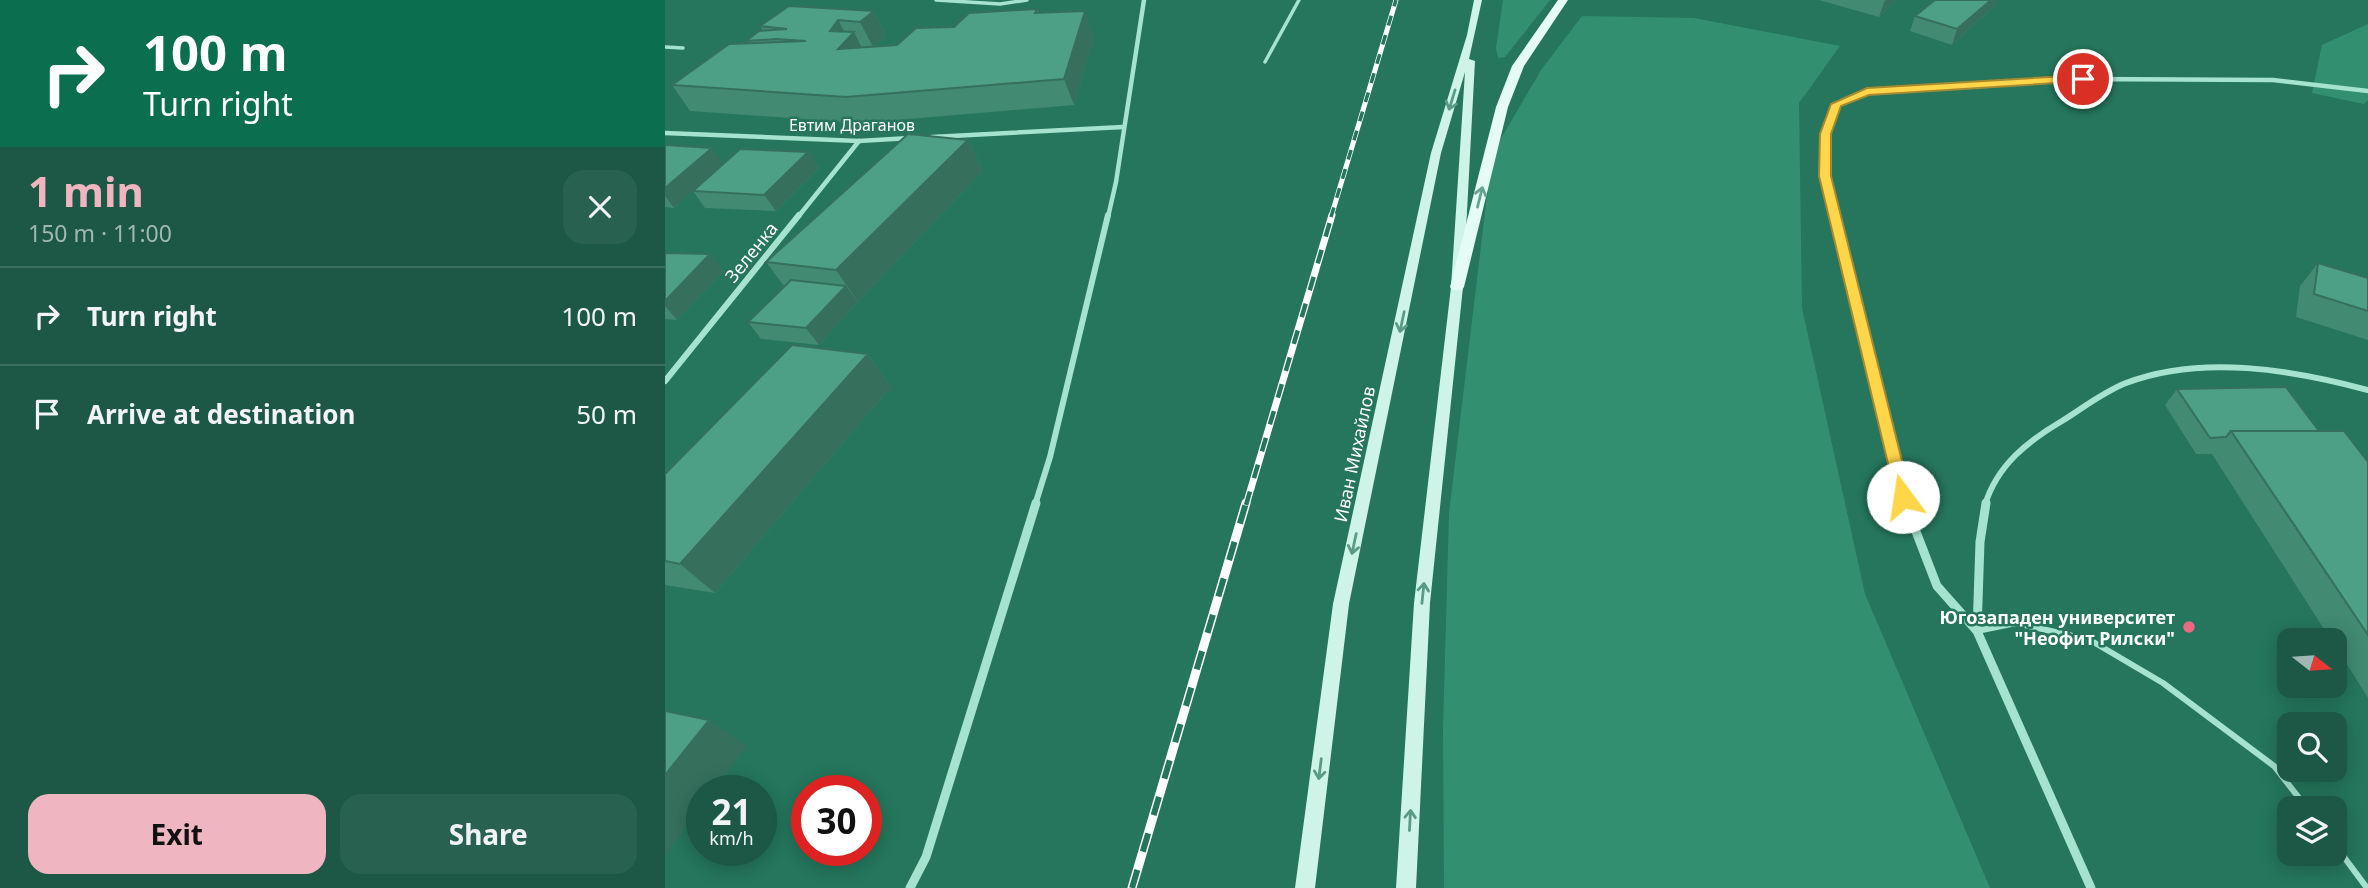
<!DOCTYPE html>
<meta charset="utf-8">
<style>
:root{--surface:#1c5845;--page:#296150;--text:#f1f3f6;--muted:#a0b8b3;--line:#3a6e5e;--accent:#efb5c1}
body{margin:0;font-family:"Noto Sans",sans-serif;background:var(--page);color:var(--text);height:100vh;display:flex;flex-direction:column;font-size:26px;white-space:nowrap}
*{box-sizing:border-box;margin:0}
p{font-size:23px;color:var(--muted)}
.icon{flex:none;width:38px;height:38px;fill:none;stroke:currentColor;stroke-width:2;stroke-linecap:round;stroke-linejoin:round}
.map{position:relative;flex:1;overflow:hidden}
.sheet{display:flex;flex-direction:column;background:var(--surface);width:665px}
.sheet>*{flex:none}
.guide{background:#0b6e4f;color:#fff;overflow:hidden}
.needle{width:46px;rotate:107deg}
.controls{position:absolute;left:1612px;top:628px;display:grid;gap:14px}
.controls a{display:grid;place-items:center;width:70px;height:70px;border-radius:14px;background:var(--surface);box-shadow:0 4px 18px #0003;font-size:35px}
.speed{position:absolute;left:21px;top:775px;display:flex;gap:14px;font-size:35px;font-weight:700;text-align:center}
.speed>*{display:grid;place-content:center;width:91px;height:91px;border-radius:50%;background:var(--surface);box-shadow:0 4px 18px #0003;line-height:1}
.speed small{font-size:18px;font-weight:400}
.speed .limit{border:10px solid #d22;background:#fff;color:#111}
.pin{position:absolute;display:grid;place-items:center;width:60px;height:60px;color:#fff;margin:-30px;border:4px solid #fff;border-radius:50%;box-shadow:0 2px 7px #0007}
.me{position:absolute;width:77px;margin:-38px;rotate:346deg;stroke-linejoin:round;filter:drop-shadow(0 0 5px #0008)}
.turn{display:flex;align-items:center;gap:24px;height:147px;padding:0 28px;font-size:32px}
.turn .icon{width:91px;height:91px;stroke-width:2.5}
.turn b{display:block;font-size:49px;line-height:60px}
.round{display:grid;place-items:center;flex:none;width:74px;height:74px;border-radius:21px;background:var(--page)}
.headline{display:flex;align-items:center;justify-content:space-between;height:119px;padding:0 28px}
h1{font-size:42px;font-weight:700;line-height:52px;color:var(--accent)}
.button{display:flex;gap:14px;margin-top:auto;padding:14px 28px}
.button a{flex:1;height:80px;border-radius:21px;background:var(--accent);color:#111;font-size:28px;font-weight:700;line-height:80px;text-align:center}
.button a+a{background:var(--page);color:var(--text)}
ul{padding:0;list-style:none}
li{display:flex;align-items:center;gap:21px;height:98px;padding:0 28px;border-top:2px solid var(--line)}
li div{flex:1}
li b{display:block;font-size:26px}
li em{font-style:normal}
main{display:flex;flex:1;min-height:0}
.map>svg:first-child{display:block}
.green{fill:#329070}
.lines{fill:none;stroke-linecap:round;stroke-linejoin:round}
.service-far1{stroke:#a5e3ce;stroke-width:3.5}
.service{stroke:#a5e3ce;stroke-width:6}
.minor-far2{stroke:#a5e3ce;stroke-width:4.5}
.minor-far1{stroke:#a5e3ce;stroke-width:6}
.minor{stroke:#a5e3ce;stroke-width:9}
.secondary{fill:#cef3e7;fill-rule:evenodd}
.primary{fill:#e4fcf5;fill-rule:evenodd}
.rail-far2-casing{stroke:#fff;stroke-width:5}
.rail-far1-casing{stroke:#fff;stroke-width:7}
.rail-casing{stroke:#fff;stroke-width:9}
.rail-far2{stroke:#25765c;stroke-width:3.5;stroke-dasharray:10;stroke-linecap:butt}
.rail-far1{stroke:#25765c;stroke-width:4.5;stroke-dasharray:14;stroke-linecap:butt}
.rail{stroke:#25765c;stroke-width:6;stroke-dasharray:19;stroke-linecap:butt}
.wall{fill:#428a72}
.shaded-wall{fill:#36705d}
.building{fill:#4da085;stroke:#36705d;stroke-width:2}
.oneway{stroke:#589c86}
.oneway2{stroke:#68a592}
.route{fill:#ffd54a;stroke:#a68a30;stroke-width:2}
.poi-dot{fill:#ec6a81;stroke:#25765c;stroke-width:2.5}
.labels{text-anchor:middle;dominant-baseline:central;stroke-width:5;stroke-linejoin:round;paint-order:stroke}
.far-street-label{font-size:16px;fill:#fff;stroke:#25765c}
.street-label{font-size:18px;fill:#fff;stroke:#25765c}
.poi-label{font-size:18px;font-weight:bold;fill:#fff;stroke:#25765c;text-anchor:end}
</style>
<main>
<section class="sheet">
<div class="guide">
<div class="turn"><svg class="icon" aria-label="right" viewBox="0 0 24 24"><path d="M7 20v-9h11M14 6l5 5-5 5"/></svg><div><b>100 m</b>Turn right</div></div>
</div>
<div class="headline"><div><h1>1 min</h1><p>150 m · 11:00</p></div><a class="round"><svg class="icon" aria-label="close" viewBox="0 0 24 24"><path d="M6 6l12 12M18 6L6 18"/></svg></a></div>
<ul>
<li><svg class="icon" aria-label="right" viewBox="0 0 24 24"><path d="M7 20v-9h11M14 6l5 5-5 5"/></svg><div><b>Turn right</b></div><em>100 m</em></li>
<li><svg class="icon" aria-label="arrive" viewBox="0 0 24 24"><path d="M6 21V4h12l-3 4 3 4H6"/></svg><div><b>Arrive at destination</b></div><em>50 m</em></li>
</ul>
<div class="button"><a>Exit</a><a>Share</a></div>
</section>
<div class="map">
<svg width="1703" height="888" viewBox="0 0 1703 888">
<rect width="100%" height="100%" fill="#25765c"/>
<!-- green -->
<g class="green">
<polygon points="838,0 885,0 840,57 833,58 831,48"/>
<polygon points="917,16 1029,18 1175,46 1134,103 1137,308 1200,594 1325,888 779,888 778,728 784,513 827,154 876,70"/>
<polygon points="1703,24 1703,100 1699,104 1647,93 1657,45"/>
</g>
<g class="lines">
<!-- service-far1 -->
<g class="service-far1">
<polyline points="271,0 335,4 362,0"/>
<polyline points="0,47 18,48"/>
<polyline points="600,62 634,0"/>
</g>
<!-- service -->
<g class="service">
<polyline points="1312,631 1351,623 1425,640 1498,683 1609,766 1642,808"/>
<polyline points="1670,845 1702,888"/>
</g>
<!-- minor-far2 -->
<g class="minor-far2">
<polyline points="0,133 194,141 245,138"/>
<polyline points="267,137 458,127"/>
<polyline points="133,217 194,141"/>
<polyline points="443,217 451,182 479,0"/>
<path d="M1170 217C1159 174 1157 147 1171 104L1202 92 1418 79 1608 80 1703 91"/>
</g>
<!-- minor-far1 -->
<g class="minor-far1">
<polyline points="1170,215 1241,505"/>
<polyline points="0,381 134,215"/>
<polyline points="370,505 385,457 443,215"/>
<path d="M1320 505C1332 465 1363 441 1397 421 1418 408 1438 392 1461 383 1537 354 1628 370 1703 390"/>
</g>
<!-- minor -->
<g class="minor">
<polyline points="1240,503 1272,586 1312,631 1426,888"/>
<polyline points="1312,631 1315,542 1321,503"/>
<polyline points="245,888 261,857 371,503"/>
</g>
<!-- secondary -->
<polygon class="secondary" points="809,0 817,0 804,59 810,61 798,287 765,603 751,888 731,888 749,603 786,287 800,72 776,153 684,604 650,888 630,888 668,604 766,153 802,35"/>
<!-- primary -->
<polygon class="primary" points="893,0 903,0 859,66 843,107 799,287 797,290 787,290 785,287 831,107 847,66"/>
<defs>
<polyline id="rail-far2" points="666,217 731,0"/>
<polyline id="rail-far1" points="581,505 667,215"/>
<polyline id="rail" points="467,888 581,503"/>
</defs>
<!-- rail-far2 casing -->
<use href="#rail-far2" class="rail-far2-casing"/>
<!-- rail-far1 casing -->
<use href="#rail-far1" class="rail-far1-casing"/>
<!-- rail casing -->
<use href="#rail" class="rail-casing"/>
<!-- rail-far2 -->
<use href="#rail-far2" class="rail-far2"/>
<!-- rail-far1 -->
<use href="#rail-far1" class="rail-far1"/>
<!-- rail -->
<use href="#rail" class="rail"/>
</g>
<!-- wall -->
<g class="wall">
<polygon points="1154,0 1232,0 1214,17"/>
<polygon points="1332,4 1287,45 1245,31 1250,16"/>
<polygon points="372,9 374,13 429,36 409,105 196,123 25,111 7,85 82,44 81,41 98,31 95,26 209,11 221,36 209,46 232,45 289,27"/>
<polygon points="303,140 318,171 193,302 154,345 96,339 83,322 119,286 101,262"/>
<polygon points="0,145 59,164 143,152 154,168 111,211 40,208 28,191 9,208 0,207"/>
<polygon points="0,253 59,271 12,320 0,319"/>
<polygon points="1653,263 1703,278 1703,340 1631,317 1635,286"/>
<polygon points="203,354 226,387 50,593 0,585 0,474"/>
<polygon points="1512,389 1654,431 1703,462 1703,698 1670,645 1670,640 1666,640 1547,454 1531,454 1500,405"/>
</g>
<!-- shaded-wall -->
<g class="shaded-wall">
<polygon points="1221,0 1232,0 1214,17 1219,2"/>
<polygon points="1326,0 1333,0 1332,4 1287,45 1292,29"/>
<polygon points="209,11 221,36 208,47 195,22"/>
<polygon points="420,11 429,36 409,105 399,79"/>
<polygon points="173,20 183,38 189,32 202,58 187,74 165,31"/>
<polygon points="303,140 318,171 193,302 171,270"/>
<polygon points="47,148 59,164 9,208 0,196 0,188"/>
<polygon points="143,152 154,168 111,211 99,195"/>
<polygon points="45,254 59,271 12,320 0,306 0,301"/>
<polygon points="181,286 193,302 154,345 141,328"/>
<polygon points="203,354 226,387 50,593 15,564"/>
<polygon points="44,720 82,746 48,791 37,791 37,806 0,856 0,775"/>
</g>
<!-- building -->
<g class="building">
<polygon points="1270,0 1326,0 1292,29 1250,16"/>
<polygon points="124,6 209,11 195,22 173,20 165,31 189,32 173,49 232,45 251,28 289,27 304,13 372,9 370,13 420,11 399,79 181,97 7,85 64,44 141,41 111,39 81,41 94,31 122,29 95,26"/>
<polygon points="243,134 303,140 171,270 101,262"/>
<polygon points="0,145 47,148 0,188"/>
<polygon points="75,149 143,152 99,195 28,191"/>
<polygon points="0,253 45,254 0,301"/>
<polygon points="1653,263 1703,278 1703,311 1649,294"/>
<polygon points="126,280 181,286 141,328 83,322"/>
<polygon points="127,345 203,354 15,564 0,561 0,474"/>
<polygon points="1621,387 1654,431 1566,431 1561,437 1545,438 1512,389"/>
<polygon points="1566,431 1679,431 1703,462 1703,635"/>
<polygon points="0,711 44,720 0,775"/>
</g>
<!-- one-way arrows -->
<defs><path id="oneway-shaft" d="M-6 0H5M1.5-3L5.5 0L1.5 3" fill="none" stroke-width="1.6" stroke-linecap="round" stroke-linejoin="round" transform="scale(1.75)"/></defs>
<g class="oneway">
<use href="#oneway-shaft" transform="translate(787 100) rotate(107)"/>
<use href="#oneway-shaft" transform="translate(737 322) rotate(102)"/>
<use href="#oneway-shaft" transform="translate(689 544) rotate(102)"/>
<use href="#oneway-shaft" transform="translate(758 593) rotate(-84)"/>
<use href="#oneway-shaft" transform="translate(655 769) rotate(97)"/>
<use href="#oneway-shaft" transform="translate(745 820) rotate(-87)"/>
</g>
<use class="oneway2" href="#oneway-shaft" transform="translate(815 197) rotate(-76)"/>
<!-- route -->
<polygon class="route" points="1418,75 1423,79 1422,81 1204,95 1176,106 1166,134 1166,176 1246,497 1244,501 1232,501 1154,176 1155,134 1166,104 1202,88"/>
<!-- markers -->
<circle class="poi-dot" cx="1524" cy="627" r="7"/>
<g class="labels">
<!-- far-street labels -->
<g class="far-street-label">
<text x="187" y="125">Евтим Драганов</text>
</g>
<!-- street labels -->
<g class="street-label">
<text transform="translate(86 252) rotate(-51)">Зеленка</text>
<text transform="translate(689 454) rotate(-78)">Иван Михайлов</text>
</g>
<!-- poi labels -->
<g class="poi-label">
<text x="1510" y="617">Югозападен университет<tspan x="1510" dy="21">"Неофит Рилски"</tspan></text>
</g>
</g>
</svg>
<div class="controls">
<a><svg class="needle" viewBox="-14 -14 28 28"><path d="M0-13l5 13h-10z" fill="#e53935"/><path d="M0 13l5-13h-10z" fill="#a0b8b3"/></svg></a>
<a><svg class="icon" aria-label="search" viewBox="0 0 24 24"><circle cx="10" cy="10" r="6"/><path d="M15 15l6 6"/></svg></a>
<a><svg class="icon" aria-label="layers" viewBox="0 0 24 24"><path d="M12 4l9 5-9 5-9-5zM3 14l9 5 9-5"/></svg></a>
</div>
<div class="speed"><div>21<small>km/h</small></div><div class="limit">30</div></div>
<div class="pin" style="left:1418px;top:79px;background:#d93025"><svg class="icon" aria-label="arrive" viewBox="0 0 24 24"><path d="M6 21V4h12l-3 4 3 4H6"/></svg></div>
<svg class="me" style="left:1238px;top:497px" viewBox="-20 -20 40 40"><circle r="19" fill="#fff"/><path d="M0-13L10 11 0 6-10 11z" fill="#ffd54a"/></svg>
</div>
</main>
